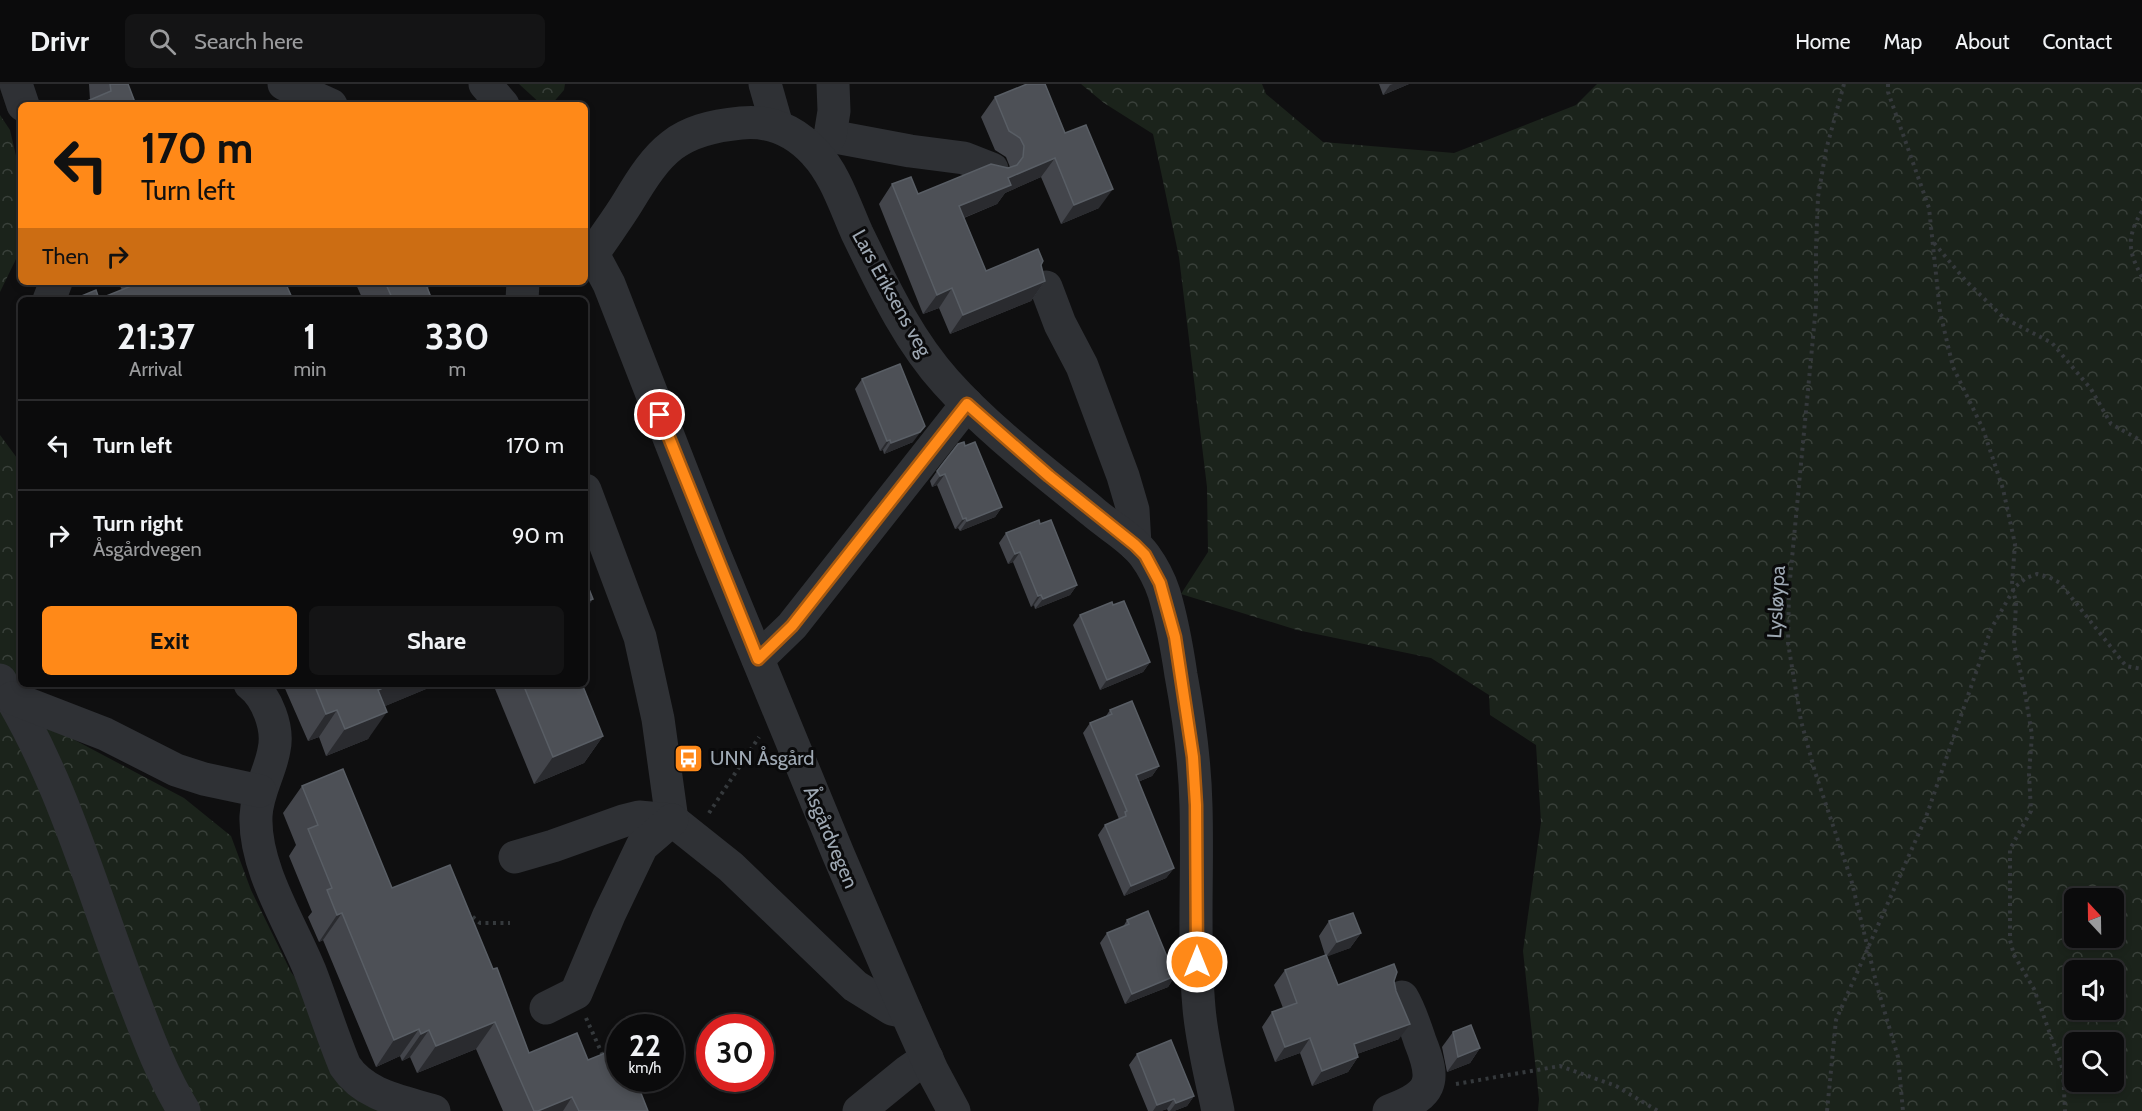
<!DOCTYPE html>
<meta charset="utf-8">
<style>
:root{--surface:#0b0b0c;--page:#141415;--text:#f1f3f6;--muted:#9a9b9d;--line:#2b2b2d;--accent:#ff8918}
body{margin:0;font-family:Cabin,sans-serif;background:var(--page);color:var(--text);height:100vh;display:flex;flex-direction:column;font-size:22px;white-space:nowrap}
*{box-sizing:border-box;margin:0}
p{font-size:20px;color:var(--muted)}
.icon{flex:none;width:33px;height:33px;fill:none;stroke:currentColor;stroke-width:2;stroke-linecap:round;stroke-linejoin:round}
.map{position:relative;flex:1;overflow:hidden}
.sheet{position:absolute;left:18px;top:213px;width:570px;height:390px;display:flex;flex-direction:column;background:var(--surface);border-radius:9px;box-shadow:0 3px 9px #0003,0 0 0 2px var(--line)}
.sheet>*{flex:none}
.hud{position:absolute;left:18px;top:18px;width:570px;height:183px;border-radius:9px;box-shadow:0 3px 9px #0003,0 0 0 2px var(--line);background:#ff8918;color:#111;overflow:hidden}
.needle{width:39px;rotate:338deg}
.controls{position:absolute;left:2064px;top:804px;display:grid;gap:12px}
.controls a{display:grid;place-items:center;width:60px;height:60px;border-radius:9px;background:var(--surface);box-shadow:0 3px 9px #0003,0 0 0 2px var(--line);font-size:30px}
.speed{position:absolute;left:606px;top:930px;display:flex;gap:12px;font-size:30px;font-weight:700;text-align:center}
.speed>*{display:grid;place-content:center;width:78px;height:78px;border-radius:50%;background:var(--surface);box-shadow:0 3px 9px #0003,0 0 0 2px var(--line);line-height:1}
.speed small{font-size:15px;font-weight:400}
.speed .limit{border:9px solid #d22;background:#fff;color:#111}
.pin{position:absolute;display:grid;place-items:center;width:51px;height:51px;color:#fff;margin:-26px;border:3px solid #fff;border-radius:50%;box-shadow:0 2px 6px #0007}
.me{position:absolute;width:66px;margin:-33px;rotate:0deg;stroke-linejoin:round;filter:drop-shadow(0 0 4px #0008)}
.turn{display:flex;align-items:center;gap:21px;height:126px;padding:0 24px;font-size:27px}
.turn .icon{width:78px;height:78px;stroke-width:2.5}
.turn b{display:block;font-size:42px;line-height:51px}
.then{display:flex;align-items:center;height:57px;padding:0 24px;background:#0003;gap:12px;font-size:22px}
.eta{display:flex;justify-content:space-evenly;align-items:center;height:102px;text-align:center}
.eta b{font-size:36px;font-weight:700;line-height:42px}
.button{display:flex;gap:12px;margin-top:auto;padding:12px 24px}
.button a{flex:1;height:69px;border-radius:9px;background:var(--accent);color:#111;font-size:24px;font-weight:700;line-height:69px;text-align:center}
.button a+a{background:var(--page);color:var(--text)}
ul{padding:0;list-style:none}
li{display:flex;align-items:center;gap:18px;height:90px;padding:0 24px;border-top:2px solid var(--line)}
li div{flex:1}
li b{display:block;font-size:22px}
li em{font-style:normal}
header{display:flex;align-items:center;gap:36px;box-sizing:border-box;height:84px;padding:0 30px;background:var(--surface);border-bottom:2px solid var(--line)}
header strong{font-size:28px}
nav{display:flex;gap:33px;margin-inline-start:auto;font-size:21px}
.search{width:420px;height:54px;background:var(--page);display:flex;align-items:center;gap:15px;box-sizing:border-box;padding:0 21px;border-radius:9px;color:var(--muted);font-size:22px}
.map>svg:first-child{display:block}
.forest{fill:url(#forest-crowns);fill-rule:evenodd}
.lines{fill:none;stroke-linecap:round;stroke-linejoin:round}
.path{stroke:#35393c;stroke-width:4;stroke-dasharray:3 4.5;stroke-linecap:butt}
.minor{stroke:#2f3135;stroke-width:33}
.wall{fill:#43454b}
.shaded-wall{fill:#2a2b2f}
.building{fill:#4d5056;stroke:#595e65;stroke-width:1.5}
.route-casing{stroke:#a65910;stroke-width:15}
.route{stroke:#ff8918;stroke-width:10}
.labels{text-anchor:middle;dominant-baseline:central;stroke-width:6;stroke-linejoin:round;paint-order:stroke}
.street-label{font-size:20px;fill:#9ea8b3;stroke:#0a0a0b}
.poi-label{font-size:20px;fill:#9ea8b3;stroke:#0a0a0b;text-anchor:start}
</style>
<header>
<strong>Drivr</strong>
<div class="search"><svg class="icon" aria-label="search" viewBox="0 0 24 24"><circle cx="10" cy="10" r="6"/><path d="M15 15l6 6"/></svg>Search here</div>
<nav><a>Home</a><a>Map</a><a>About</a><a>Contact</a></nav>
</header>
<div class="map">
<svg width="2142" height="1027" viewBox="0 0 2142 1027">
<defs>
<pattern id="forest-crowns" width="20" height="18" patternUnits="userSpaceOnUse" patternTransform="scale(1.5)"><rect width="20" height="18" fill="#1b231b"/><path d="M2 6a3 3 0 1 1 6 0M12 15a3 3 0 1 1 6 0" fill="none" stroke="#39403a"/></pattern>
</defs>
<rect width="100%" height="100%" fill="#0f0f10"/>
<!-- forest -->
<g class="forest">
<polygon points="519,0 565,0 564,6 551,21 542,21"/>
<path d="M1081 0H1262L1266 10 1323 58 1454 69 1576 21 1597 0H2142V1027H1538L1539 1015 1523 867 1541 738 1536 661 1490 631 1489 611 1431 574 1297 546 1181 510 1208 468 1207 403 1179 173 1153 50 1104 19ZM2074 814H2114V854H2074ZM2074 886H2114V926H2074ZM2074 958H2114V998H2074Z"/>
<polygon points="0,31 10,46 21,93 21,127 18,171 0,208"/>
<polygon points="0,351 20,378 21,391 21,600 90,600 19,604 22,628 184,714 231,752 251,806 291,888 396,1027 0,1027"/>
</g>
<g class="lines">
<!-- path -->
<g class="path">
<polyline points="1844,0 1826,66 1818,113 1816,163 1816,222 1789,506 1788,559 1801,637 1815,688 1851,795 1877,902 1898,973 1903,1027"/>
<polyline points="1888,0 1888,8 1929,124 1940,228 1953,283 1983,345 2003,405 2015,460 2012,500 2016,519 2014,560 2024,603 2032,651 2029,690 2031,727 2010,765 2010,856 2014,871 2034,905 2063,986 2065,1027"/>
<path d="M2142 127C2126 154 2128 167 2142 193"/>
<polyline points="1934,159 1965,196 2004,234 2052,259 2091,305 2111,340 2142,357"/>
<polyline points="709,729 759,653"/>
<polyline points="467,828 480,839 510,839"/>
<polyline points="586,934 604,974"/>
<polyline points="1456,1000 1560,982 1616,1002 1658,1027"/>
<polyline points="1827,1027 1836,936 1926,733 1991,545 2015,503 2026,494 2037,490 2049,493 2060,499 2126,582 2142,585"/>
</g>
<!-- minor -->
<g class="minor">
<polyline points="16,0 23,21"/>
<polyline points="284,0 331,21"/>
<polyline points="485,0 503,21"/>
<polyline points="765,0 777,42"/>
<polyline points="830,52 910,67 964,74 992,85"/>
<polyline points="817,68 830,52 834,27 833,0"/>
<polyline points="1046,203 1060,240 1082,282 1123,392 1133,426 1135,461"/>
<polyline points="49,216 56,198"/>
<polyline points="522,216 523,198"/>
<polyline points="585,406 640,553 658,635 672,736"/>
<polyline points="758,575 792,542 967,320"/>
<path d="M0 596C63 694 93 811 135 919 149 956 163 993 184 1027"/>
<path d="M250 600C267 613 279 644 274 666 270 689 257 708 256 732 254 784 291 840 310 887 322 918 332 951 345 982 365 1012 401 1017 434 1027"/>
<polyline points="12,614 105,650 176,686 204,695 260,707"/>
<polyline points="515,773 553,762 623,737 639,733 672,736 731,783 855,902 892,925 906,928"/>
<polyline points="546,924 576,909 609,831 642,762 672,736"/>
<polyline points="859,1027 908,987 927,974"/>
<path d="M954 1027 932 986 906 928 839 772 712 464 609 200 593 170C604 153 617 136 628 118 659 66 677 45 741 39 770 36 795 47 815 69 835 90 845 122 857 149 882 200 907 255 946 298 989 346 1042 386 1092 427 1109 442 1132 454 1145 472 1153 483 1160 497 1164 509 1172 536 1177 564 1181 591 1189 634 1195 678 1196 722 1198 790 1193 857 1199 924 1202 959 1211 993 1218 1027"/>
<path d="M1389 1027C1432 1011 1437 999 1420 957 1415 942 1410 926 1402 913"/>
</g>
</g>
<!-- wall -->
<g class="wall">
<polygon points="89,0 128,0 90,16"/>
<polygon points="1379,0 1409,0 1383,11"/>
<polygon points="995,13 1065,49 1099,124 1061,140 1041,93 1005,109 997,120 964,134 986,187 1041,181 1045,197 1031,217 950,250 939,224 923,230 879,120 892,100 918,110 1010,83 1006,73 995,66 981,33"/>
<polygon points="118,198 285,198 99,215 122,206"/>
<polygon points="355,198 432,198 428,204 432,216 363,216"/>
<polygon points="862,295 913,358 884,370 883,366 880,367 855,305"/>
<polygon points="965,362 1002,423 995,433 960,447 958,444 955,445 937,401 932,403 930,397 937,387"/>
<polygon points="1040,440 1077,501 1070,511 1035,525 1034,521 1031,523 1013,478 1008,480 999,459 1006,449"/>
<polygon points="1113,521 1150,578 1143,588 1100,606 1073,541 1080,531"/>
<polygon points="283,600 438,600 385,622 368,655 326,672 319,653 308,657"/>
<polygon points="493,600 582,600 603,652 584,679 534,700"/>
<polygon points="1110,626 1159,682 1152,692 1138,698 1174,784 1166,794 1124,812 1098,751 1105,741 1119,735 1083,649 1090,639 1106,632"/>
<polygon points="302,702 392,804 493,885 529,969 588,976 648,1027 503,1027 476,965 417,989 410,973 402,977 400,972 376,983 323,856 319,858 308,833 312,828 289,772 296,761 283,729"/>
<polygon points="1127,836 1175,892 1168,903 1125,920 1100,859 1107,849 1123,843"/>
<polygon points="1329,837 1361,849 1350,864 1327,872 1338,901 1394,897 1399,955 1357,970 1358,973 1348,988 1312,1002 1300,969 1275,978 1262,943 1272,928 1283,924 1274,901 1285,886 1325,871 1319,852"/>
<polygon points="1453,948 1480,964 1470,979 1447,988 1442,963"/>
<polygon points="1137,970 1194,1012 1187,1022 1174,1027 1168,1027 1167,1025 1161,1027 1148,1027 1129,981"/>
</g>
<!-- shaded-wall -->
<g class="shaded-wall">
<polygon points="1393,0 1409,0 1383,11 1390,1"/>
<polygon points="1055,74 1041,93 1005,109 997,120 946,141 959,122 1008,94"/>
<polygon points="1113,105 1099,124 1061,140 1074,121"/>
<polygon points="1045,197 1031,217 950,250 963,231"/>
<polygon points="416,198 432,198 425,208"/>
<polygon points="952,204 939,224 923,230 937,211"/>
<polygon points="925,342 913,358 884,370 891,359"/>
<polygon points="890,356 883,366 880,367 887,357"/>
<polygon points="945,390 937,401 932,403 940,392"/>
<polygon points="1002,423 995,433 960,447 967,437"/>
<polygon points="966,434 958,444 955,445 963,435"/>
<polygon points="1020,468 1013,478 1008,480 1015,470"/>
<polygon points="1077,501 1070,511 1035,525 1043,515"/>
<polygon points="1041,511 1034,521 1031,523 1038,512"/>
<polygon points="593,515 585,527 585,518"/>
<polygon points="1150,578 1143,588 1100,606 1107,596"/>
<polygon points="392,600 438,600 359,633 378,606"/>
<polygon points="337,626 319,653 308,657 326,630"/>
<polygon points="387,628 368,655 326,672 345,645"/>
<polygon points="603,652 584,679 534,700 553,673"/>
<polygon points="1159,682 1152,692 1128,702 1136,691"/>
<polygon points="1174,784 1166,794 1124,812 1131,802"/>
<polygon points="342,829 323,856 319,858 337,831"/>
<polygon points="1361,849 1350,864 1326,873 1337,858"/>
<polygon points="1175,892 1168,903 1125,920 1132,910"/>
<polygon points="495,938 476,965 417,989 436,962"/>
<polygon points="1410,940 1399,955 1343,975 1354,960"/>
<polygon points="419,945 400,972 376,983 394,956"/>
<polygon points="429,946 410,973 402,977 421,950"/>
<polygon points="1310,954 1300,969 1275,978 1285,963"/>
<polygon points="1480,964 1470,979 1447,988 1458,973"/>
<polygon points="1358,973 1348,988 1312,1002 1322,987"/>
<polygon points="1194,1012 1187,1022 1174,1027 1170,1027 1176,1019"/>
<polygon points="572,1013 563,1027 538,1027"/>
<polygon points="1174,1015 1167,1025 1161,1027 1153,1027 1157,1021"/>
</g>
<!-- building -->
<g class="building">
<polygon points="110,0 128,0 136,21 78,21 111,7"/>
<polygon points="1027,0 1045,0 1065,49 1086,41 1113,105 1074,121 1055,74 1008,94 1011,101 959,122 986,187 1038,165 1043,177 1041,181 1045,197 963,231 952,204 937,211 892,100 911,93 918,110 991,80 1008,84 1017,81 1023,73 1024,62 1020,54 1009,47 995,13"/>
<polygon points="141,198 285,198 293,216 72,216 96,206 99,215"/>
<polygon points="385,198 425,198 432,216 393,216"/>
<polygon points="900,280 925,342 920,348 891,359 890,356 887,357 862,295"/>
<polygon points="964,358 965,362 975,358 1002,423 967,437 966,434 963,435 945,390 940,392 937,387 958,360"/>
<polygon points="1039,436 1040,440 1051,436 1077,501 1043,515 1041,511 1038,512 1020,468 1015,470 1006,449"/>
<polygon points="585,495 593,515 585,518"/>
<polygon points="1124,517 1150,578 1107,596 1080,531 1112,518 1113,521"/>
<polygon points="314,600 392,600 378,606 387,628 345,645 337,626 326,630"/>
<polygon points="523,600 582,600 603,652 553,673"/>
<polygon points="1132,617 1159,682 1136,691 1174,784 1131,802 1105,741 1126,732 1125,728 1127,727 1090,639 1112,630 1110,626"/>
<polygon points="343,685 392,804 450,781 493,885 497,884 529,969 577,949 588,976 620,963 620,994 635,994 648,1027 579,1027 572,1013 538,1027 534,1027 495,938 436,962 429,946 421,950 419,945 394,956 342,829 337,831 327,806 332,804 308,745 318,741 302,702"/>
<polygon points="1148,827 1175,892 1132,910 1107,849 1129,840 1127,836"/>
<polygon points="1353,829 1361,849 1337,858 1329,837"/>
<polygon points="1326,871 1338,901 1394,880 1397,888 1394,897 1396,907 1410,940 1354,960 1358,973 1322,987 1310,954 1285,963 1272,928 1297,919 1285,886"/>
<polygon points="1471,941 1480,964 1458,973 1453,948"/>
<polygon points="1171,956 1194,1012 1176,1019 1174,1015 1157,1021 1137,970"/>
</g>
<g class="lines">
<defs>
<polyline id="route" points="660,331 758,575 792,542 967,320 1049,392 1135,461 1145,471 1160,499 1175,553 1193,673 1196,721 1197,878"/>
</defs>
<!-- route casing -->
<use href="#route" class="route-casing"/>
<!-- route -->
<use href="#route" class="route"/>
</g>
<!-- icons -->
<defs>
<symbol id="bus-square" viewBox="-11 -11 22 22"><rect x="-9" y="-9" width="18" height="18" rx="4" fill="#ff8918" stroke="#0a0a0b"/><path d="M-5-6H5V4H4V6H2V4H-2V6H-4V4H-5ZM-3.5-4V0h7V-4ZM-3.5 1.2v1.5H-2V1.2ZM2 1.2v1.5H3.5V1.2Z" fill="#fff"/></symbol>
</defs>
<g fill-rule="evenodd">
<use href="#bus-square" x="672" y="658" width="33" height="33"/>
</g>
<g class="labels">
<!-- street labels -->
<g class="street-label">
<text transform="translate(892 209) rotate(61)">Lars Eriksens veg</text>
<text transform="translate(1776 518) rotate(-87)">Lysløypa</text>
<text transform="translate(831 753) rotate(67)">Åsgårdvegen</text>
</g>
<!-- poi labels -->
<g class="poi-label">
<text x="710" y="674">UNN Åsgård</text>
</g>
</g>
</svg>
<div class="controls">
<a><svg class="needle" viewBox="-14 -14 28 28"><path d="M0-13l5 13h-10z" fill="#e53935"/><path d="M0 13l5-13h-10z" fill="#9a9b9d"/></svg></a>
<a><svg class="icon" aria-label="sound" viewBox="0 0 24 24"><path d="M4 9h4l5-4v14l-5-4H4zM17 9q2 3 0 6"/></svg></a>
<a><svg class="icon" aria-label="search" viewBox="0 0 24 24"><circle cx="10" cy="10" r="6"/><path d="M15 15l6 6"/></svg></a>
</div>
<div class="speed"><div>22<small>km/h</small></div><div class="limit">30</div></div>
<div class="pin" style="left:660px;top:331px;background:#d93025"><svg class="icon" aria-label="arrive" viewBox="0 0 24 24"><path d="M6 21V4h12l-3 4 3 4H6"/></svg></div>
<svg class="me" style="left:1197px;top:878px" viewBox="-20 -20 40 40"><circle r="17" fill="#ff8918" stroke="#fff" stroke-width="3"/><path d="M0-11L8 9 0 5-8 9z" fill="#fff"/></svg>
<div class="hud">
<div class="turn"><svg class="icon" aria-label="left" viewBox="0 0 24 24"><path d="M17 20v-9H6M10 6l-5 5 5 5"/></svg><div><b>170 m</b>Turn left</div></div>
<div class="then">Then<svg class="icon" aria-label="right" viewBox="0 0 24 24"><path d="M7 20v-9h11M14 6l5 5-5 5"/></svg></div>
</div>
<section class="sheet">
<div class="eta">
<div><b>21:37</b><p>Arrival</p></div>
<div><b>1</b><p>min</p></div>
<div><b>330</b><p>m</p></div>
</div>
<ul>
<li><svg class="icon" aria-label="left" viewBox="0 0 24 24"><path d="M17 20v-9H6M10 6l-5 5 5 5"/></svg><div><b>Turn left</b></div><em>170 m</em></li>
<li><svg class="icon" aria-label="right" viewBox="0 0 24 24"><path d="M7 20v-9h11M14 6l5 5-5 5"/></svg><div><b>Turn right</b><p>Åsgårdvegen</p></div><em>90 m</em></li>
</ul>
<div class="button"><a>Exit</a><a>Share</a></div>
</section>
</div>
